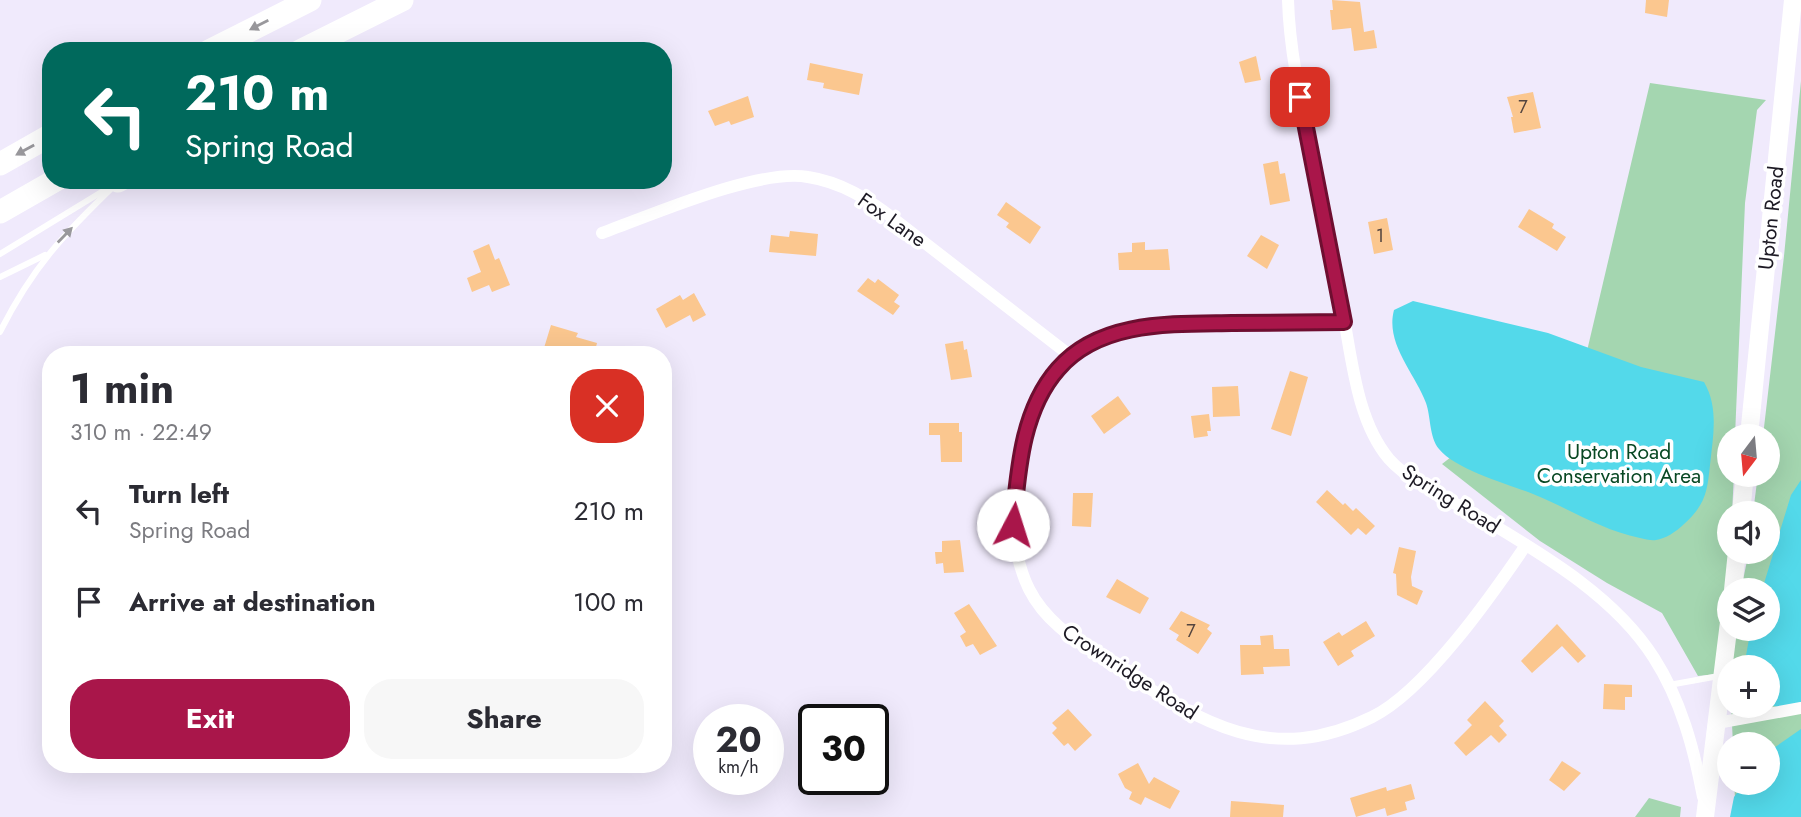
<!DOCTYPE html>
<meta charset="utf-8">
<style>
:root{--surface:#fff;--page:#f7f7f7;--text:#2b2b33;--muted:#7c7c81;--accent:#a9164a}
body{margin:0;font-family:Jost,sans-serif;background:var(--page);color:var(--text);height:100vh;display:flex;flex-direction:column;font-size:26px;white-space:nowrap}
*{box-sizing:border-box;margin:0}
p{font-size:23px;color:var(--muted)}
.icon{flex:none;width:38px;height:38px;fill:none;stroke:currentColor;stroke-width:2;stroke-linecap:round;stroke-linejoin:round}
.map{position:relative;flex:1;overflow:hidden}
.side{position:absolute;left:42px;top:346px;width:630px;height:427px;display:flex;flex-direction:column;background:var(--surface);border-radius:28px;box-shadow:0 7px 28px #0002}
.side>*{flex:none}
.hud{position:absolute;left:42px;top:42px;width:630px;height:147px;border-radius:28px;box-shadow:0 7px 28px #0002;background:#00695c;color:#fff;overflow:hidden}
.needle{width:46px;rotate:196deg}
.controls{position:absolute;left:1717px;top:424px;display:grid;gap:14px}
.controls a{display:grid;place-items:center;width:63px;height:63px;border-radius:50%;background:var(--surface);box-shadow:0 7px 28px #0002;font-size:35px}
.speed{position:absolute;left:693px;top:704px;display:flex;gap:14px;font-size:35px;font-weight:700;text-align:center}
.speed>*{display:grid;place-content:center;width:91px;height:91px;border-radius:50%;background:var(--surface);box-shadow:0 7px 28px #0002;line-height:1}
.speed small{font-size:18px;font-weight:400}
.speed .limit{border:4px solid #111;border-radius:10px;background:#fff;color:#111}
.pin{position:absolute;display:grid;place-items:center;width:60px;height:60px;color:#fff;margin:-30px;border-radius:14px;box-shadow:0 4px 10px #0006}
.me{position:absolute;width:77px;margin:-38px;rotate:5deg;stroke-linejoin:round;filter:drop-shadow(0 0 5px #0008)}
.turn{display:flex;align-items:center;gap:24px;height:147px;padding:0 28px;font-size:32px}
.turn .icon{width:91px;height:91px;stroke-width:2.5}
.turn b{display:block;font-size:49px;line-height:60px}
.round{display:grid;place-items:center;flex:none;width:74px;height:74px;border-radius:28px;background:var(--page)}
.summary{display:flex;align-items:center;justify-content:space-between;height:119px;padding:0 28px}
h1{font-size:42px;font-weight:700;line-height:52px}
.cta{display:flex;gap:14px;margin-top:auto;padding:14px 28px}
.cta a{flex:1;height:80px;border-radius:28px;background:var(--accent);color:#fff;font-size:28px;font-weight:700;line-height:80px;text-align:center}
.cta a+a{background:var(--page);color:var(--text)}
ul{padding:0;list-style:none}
li{display:flex;align-items:center;gap:21px;height:91px;padding:0 28px}
li div{flex:1}
li b{display:block;font-size:26px}
li em{font-style:normal}
.map>svg:first-child{display:block}
.green{fill:#a4d6b0}
.water{fill:#53d9ea}
.building{fill:#fbc78f}
.lines{fill:none;stroke-linecap:round;stroke-linejoin:round}
.lane{stroke:#fff;stroke-width:6}
.street{stroke:#fff;stroke-width:12}
.secondary{stroke:#fff;stroke-width:18}
.highway{stroke:#fff;stroke-width:23}
.oneway{fill:#99989c}
.route-casing{stroke:#6e0e30;stroke-width:18}
.route{stroke:#a9164a;stroke-width:12}
.labels{text-anchor:middle;dominant-baseline:central;stroke-width:7;stroke-linejoin:round;paint-order:stroke}
.number-label{font-size:18px;fill:#54453f}
.street-label{font-size:21px;fill:#1d1a24;stroke:#fff}
.park-label{font-size:21px;fill:#084823;stroke:#fff}
</style>
<div class="map">
<svg width="1801" height="817" viewBox="0 0 1801 817">
<rect width="100%" height="100%" fill="#f0eafc"/>
<!-- green -->
<g class="green">
<polygon points="1801,81 1801,817 1735,798 1734,782 1768,782 1768,744 1733,744 1731,705 1768,705 1768,667 1730,667 1731,628 1768,628 1768,590 1741,590 1749,551 1768,551 1768,513 1753,513 1758,474 1768,474 1768,436 1763,436 1784,256"/>
<polygon points="1650,83 1766,100 1757,110 1745,203 1735,436 1729,436 1729,474 1734,474 1732,513 1729,513 1731,551 1726,673 1698,676 1662,613 1607,583 1540,541 1442,464 1587,351"/>
<polygon points="1649,798 1681,807 1680,817 1635,817"/>
</g>
<!-- water -->
<g class="water">
<path d="M1413 301 1548 333 1641 367 1704 382C1719 408 1713 436 1710 465 1707 494 1705 505 1683 525 1677 531 1665 539 1656 540 1652 541 1645 539 1640 538 1601 530 1570 509 1533 494 1508 484 1456 470 1439 449 1429 437 1431 417 1426 403 1415 373 1385 344 1394 310Z"/>
<polygon points="1801,480 1801,704 1780,708 1768,704 1768,667 1745,667 1745,661 1751,628 1768,628 1768,590 1762,590 1791,495"/>
<polygon points="1801,729 1801,817 1730,817 1734,797 1745,782 1768,782 1768,752"/>
</g>
<!-- building -->
<g class="building">
<polygon points="1332,0 1360,2 1364,32 1374,30 1377,48 1354,51 1351,28 1332,30 1330,10 1333,10"/>
<polygon points="1646,0 1669,0 1667,17 1645,13"/>
<polygon points="1256,56 1261,80 1245,83 1239,62"/>
<polygon points="810,63 863,74 859,95 823,88 824,83 807,80"/>
<polygon points="1533,92 1541,128 1514,133 1511,117 1513,117 1507,97"/>
<polygon points="748,96 754,117 731,125 729,121 715,126 708,111"/>
<polygon points="1278,161 1280,174 1285,173 1290,201 1270,205 1263,164"/>
<polygon points="1006,202 1041,227 1030,244 1006,227 1009,223 997,215"/>
<polygon points="1529,209 1554,224 1552,228 1566,237 1557,251 1518,227"/>
<polygon points="1387,218 1393,250 1374,254 1368,222"/>
<polygon points="790,231 818,234 816,256 769,252 771,235 789,237"/>
<polygon points="1261,235 1279,245 1267,269 1247,256"/>
<polygon points="1145,242 1145,250 1168,249 1170,270 1119,270 1118,253 1132,252 1132,243"/>
<polygon points="489,244 495,260 499,258 510,285 492,292 489,285 472,292 467,278 481,272 473,251"/>
<polygon points="868,278 875,283 878,279 899,295 894,302 900,306 893,315 857,291"/>
<polygon points="694,293 706,315 693,322 690,315 666,328 656,309 680,295 683,300"/>
<polygon points="551,325 578,333 576,337 597,343 594,355 571,355 544,348"/>
<polygon points="963,341 964,350 967,349 972,377 951,380 945,344"/>
<polygon points="1290,371 1308,377 1291,436 1271,429"/>
<polygon points="1238,386 1240,416 1213,417 1212,387"/>
<polygon points="1118,396 1131,414 1104,434 1091,416"/>
<polygon points="1209,414 1211,431 1207,431 1208,436 1194,438 1191,416"/>
<polygon points="929,423 959,423 959,432 962,432 962,462 941,462 940,435 929,435"/>
<polygon points="1327,490 1343,505 1345,503 1353,511 1356,508 1375,526 1366,535 1358,528 1351,535 1316,502"/>
<polygon points="1073,493 1093,493 1091,527 1072,526"/>
<polygon points="960,540 964,572 944,573 943,563 936,564 935,552 942,552 942,541"/>
<polygon points="1399,547 1416,551 1411,577 1412,586 1423,591 1417,605 1397,595 1396,574 1393,573"/>
<polygon points="1117,579 1149,598 1140,614 1106,597"/>
<polygon points="969,604 997,646 980,655 973,644 966,647 960,636 966,632 954,613"/>
<polygon points="1181,611 1210,625 1207,629 1212,633 1198,654 1176,640 1179,635 1169,629"/>
<polygon points="1366,621 1375,636 1351,651 1354,656 1338,666 1323,642 1339,632 1342,636"/>
<polygon points="1557,624 1586,656 1578,663 1562,646 1532,673 1521,661"/>
<polygon points="1273,635 1274,649 1289,649 1290,666 1263,667 1264,674 1241,675 1240,645 1261,645 1260,636"/>
<polygon points="1604,684 1632,685 1632,697 1625,697 1625,710 1603,709"/>
<polygon points="1485,701 1504,721 1499,726 1507,735 1499,743 1491,735 1466,756 1454,743 1472,725 1467,720"/>
<polygon points="1068,709 1092,735 1075,751 1068,743 1064,746 1052,733 1057,728 1052,723"/>
<polygon points="1562,761 1581,773 1564,791 1549,780"/>
<polygon points="1138,763 1149,784 1154,777 1180,791 1170,809 1145,797 1141,805 1129,799 1132,792 1125,788 1118,774"/>
<polygon points="1411,784 1415,799 1405,802 1407,810 1387,816 1385,808 1356,817 1350,798 1386,787 1387,791"/>
<polygon points="1231,801 1284,805 1283,817 1230,817"/>
</g>
<g class="lines">
<!-- lane -->
<g class="lane">
<polyline points="0,254 108,188"/>
<polyline points="0,277 45,255"/>
<path d="M0 332C33 266 65 233 117 183"/>
<polyline points="1669,685 1719,676"/>
</g>
<!-- street -->
<g class="street">
<path d="M1288 0C1290 66 1308 129 1320 193 1328 233 1335 273 1343 313 1352 360 1357 421 1389 459 1411 484 1458 504 1487 521 1547 557 1616 598 1654 658 1681 700 1694 749 1703 797"/>
<path d="M602 233C652 215 759 168 808 177 841 182 868 199 894 219L1072 357"/>
<path d="M1344 322C1307 322 1271 323 1234 323 1183 324 1132 322 1086 347 1050 367 1032 407 1023 447 1013 493 1007 544 1029 589 1047 625 1082 644 1114 666 1199 721 1269 768 1372 717 1425 691 1492 595 1526 545"/>
<polyline points="1717,723 1801,708"/>
</g>
<!-- secondary -->
<g class="secondary">
<polyline points="1749,436 1793,0"/>
<polyline points="1741,513 1745,474"/>
<polyline points="1733,590 1737,551"/>
<polyline points="1705,817 1729,622"/>
</g>
<!-- highway -->
<g class="highway">
<polyline points="209,51 310,0"/>
<polyline points="300,51 402,0"/>
<polyline points="0,164 51,135"/>
<polyline points="118,181 120,180"/>
<polyline points="0,212 56,180"/>
</g>
</g>
<!-- one-way arrows -->
<defs><path id="oneway-solid" d="M-6-.8H1V-3.2L6.5 0L1 3.2V.8H-6Z" transform="scale(1.75)"/></defs>
<g class="oneway">
<use href="#oneway-solid" transform="translate(259 25) rotate(153)"/>
<use href="#oneway-solid" transform="translate(25 150) rotate(151)"/>
<use href="#oneway-solid" transform="translate(65 235) rotate(-46)"/>
</g>
<g class="lines">
<defs>
<path id="route" d="M1013 525C1018 473 1021 411 1058 369 1100 320 1174 324 1232 323 1270 323 1307 322 1344 322L1300 97"/>
</defs>
<!-- route casing -->
<use href="#route" class="route-casing"/>
<!-- route -->
<use href="#route" class="route"/>
</g>
<g class="labels">
<!-- number labels -->
<g class="number-label">
<text x="1523" y="107">7</text>
<text x="1380" y="236">1</text>
<text x="1191" y="631">7</text>
</g>
<!-- street labels -->
<g class="street-label">
<text transform="translate(1771 218) rotate(-84)">Upton Road</text>
<text transform="translate(892 220) rotate(35)">Fox Lane</text>
<text transform="translate(1451 499) rotate(32)">Spring Road</text>
<text transform="translate(1130 672) rotate(33)">Crownridge Road</text>
</g>
<!-- park labels -->
<g class="park-label">
<text x="1619" y="452">Upton Road<tspan x="1619" dy="24">Conservation Area</tspan></text>
</g>
</g>
</svg>
<div class="controls">
<a><svg class="needle" viewBox="-14 -14 28 28"><path d="M0-13l5 13h-10z" fill="#e53935"/><path d="M0 13l5-13h-10z" fill="#7c7c81"/></svg></a>
<a><svg class="icon" aria-label="sound" viewBox="0 0 24 24"><path d="M4 9h4l5-4v14l-5-4H4zM17 9q2 3 0 6"/></svg></a>
<a><svg class="icon" aria-label="layers" viewBox="0 0 24 24"><path d="M12 4l9 5-9 5-9-5zM3 14l9 5 9-5"/></svg></a>
<a>+</a>
<a>−</a>
</div>
<div class="speed"><div>20<small>km/h</small></div><div class="limit">30</div></div>
<div class="pin" style="left:1300px;top:97px;background:#d93025"><svg class="icon" aria-label="arrive" viewBox="0 0 24 24"><path d="M6 21V4h12l-3 4 3 4H6"/></svg></div>
<svg class="me" style="left:1013px;top:525px" viewBox="-20 -20 40 40"><circle r="19" fill="#fff"/><path d="M0-13L10 11 0 6-10 11z" fill="#a9164a"/></svg>
<div class="hud">
<div class="turn"><svg class="icon" aria-label="left" viewBox="0 0 24 24"><path d="M17 20v-9H6M10 6l-5 5 5 5"/></svg><div><b>210 m</b>Spring Road</div></div>
</div>
<section class="side">
<div class="summary"><div><h1>1 min</h1><p>310 m · 22:49</p></div><a class="round" style="background:#d93025;color:#fff"><svg class="icon" aria-label="close" viewBox="0 0 24 24"><path d="M6 6l12 12M18 6L6 18"/></svg></a></div>
<ul>
<li><svg class="icon" aria-label="left" viewBox="0 0 24 24"><path d="M17 20v-9H6M10 6l-5 5 5 5"/></svg><div><b>Turn left</b><p>Spring Road</p></div><em>210 m</em></li>
<li><svg class="icon" aria-label="arrive" viewBox="0 0 24 24"><path d="M6 21V4h12l-3 4 3 4H6"/></svg><div><b>Arrive at destination</b></div><em>100 m</em></li>
</ul>
<div class="cta"><a>Exit</a><a>Share</a></div>
</section>
</div>
